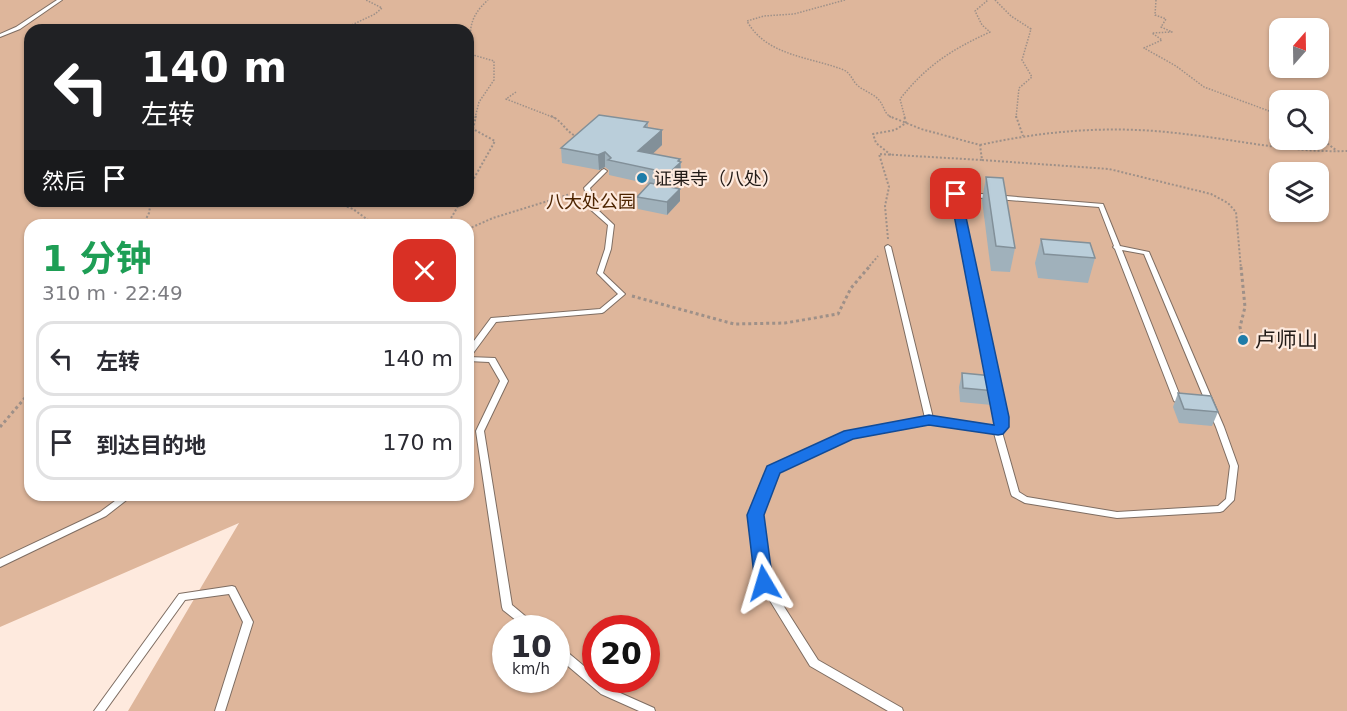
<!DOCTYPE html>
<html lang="zh">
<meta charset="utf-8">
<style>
:root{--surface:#fff;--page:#f2f2f3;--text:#2b2b33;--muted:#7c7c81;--line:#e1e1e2}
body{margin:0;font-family:"DejaVu Sans","Noto Sans SC",sans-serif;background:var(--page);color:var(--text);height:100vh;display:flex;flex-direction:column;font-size:22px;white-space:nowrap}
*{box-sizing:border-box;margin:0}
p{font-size:20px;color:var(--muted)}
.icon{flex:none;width:33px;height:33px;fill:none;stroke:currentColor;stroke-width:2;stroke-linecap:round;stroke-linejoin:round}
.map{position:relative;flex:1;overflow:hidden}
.side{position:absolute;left:24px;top:219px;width:450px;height:282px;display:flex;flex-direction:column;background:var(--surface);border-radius:18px;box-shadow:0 2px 4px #0004}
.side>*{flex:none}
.guide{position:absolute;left:24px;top:24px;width:450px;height:183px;border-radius:18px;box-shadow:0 2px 4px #0004;background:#202124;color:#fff;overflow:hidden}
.needle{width:39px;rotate:20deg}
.controls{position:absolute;left:1269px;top:18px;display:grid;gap:12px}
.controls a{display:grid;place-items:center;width:60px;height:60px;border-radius:12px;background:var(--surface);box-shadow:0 2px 4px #0004;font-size:30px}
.speed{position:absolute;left:492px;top:615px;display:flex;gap:12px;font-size:30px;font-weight:700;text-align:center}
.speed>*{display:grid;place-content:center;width:78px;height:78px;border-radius:50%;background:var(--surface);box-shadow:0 2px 4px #0004;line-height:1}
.speed small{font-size:15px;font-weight:400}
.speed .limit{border:9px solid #d22;background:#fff;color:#111}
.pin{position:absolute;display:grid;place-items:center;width:51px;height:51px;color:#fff;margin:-26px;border-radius:12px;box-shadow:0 3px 9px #0006}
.me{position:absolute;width:66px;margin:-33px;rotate:353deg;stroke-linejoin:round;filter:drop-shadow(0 0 4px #0008)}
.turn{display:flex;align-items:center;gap:21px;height:126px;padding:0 18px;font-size:27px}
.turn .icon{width:78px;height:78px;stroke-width:2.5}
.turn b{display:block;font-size:42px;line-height:51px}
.then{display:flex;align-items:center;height:57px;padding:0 18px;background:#0003;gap:12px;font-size:22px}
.round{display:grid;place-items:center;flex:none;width:63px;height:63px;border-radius:18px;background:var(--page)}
.head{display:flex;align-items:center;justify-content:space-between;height:102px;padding:0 18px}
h1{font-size:36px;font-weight:700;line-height:45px;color:#1e9e55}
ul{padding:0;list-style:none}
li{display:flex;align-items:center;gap:18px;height:75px;margin:0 12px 9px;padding:0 6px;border:3px solid var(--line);border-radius:18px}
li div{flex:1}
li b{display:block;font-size:22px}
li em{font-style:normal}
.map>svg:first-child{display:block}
.green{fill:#deb69b;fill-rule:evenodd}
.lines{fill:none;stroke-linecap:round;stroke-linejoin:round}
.service-casing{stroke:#7e6d62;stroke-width:2}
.path-far2{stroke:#9e9088;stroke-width:1.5;stroke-dasharray:1.5 1.5;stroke-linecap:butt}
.path-far1{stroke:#9e9088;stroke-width:2;stroke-dasharray:2 2;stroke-linecap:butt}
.path{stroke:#9e9088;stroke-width:3;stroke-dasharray:3 3;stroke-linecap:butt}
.service{fill:#fff;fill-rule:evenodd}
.wall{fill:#a0b1bb}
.shaded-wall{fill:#829099}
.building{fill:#baceda;stroke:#829099;stroke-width:1.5}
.route{fill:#1a73e8;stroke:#114b97;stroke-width:1.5}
.poi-dot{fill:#1e7ca9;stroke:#feeade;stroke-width:2}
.labels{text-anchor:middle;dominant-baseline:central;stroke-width:4.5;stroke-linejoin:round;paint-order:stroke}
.far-poi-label{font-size:18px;fill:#221b17;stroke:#feeade;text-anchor:start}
.far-park-label{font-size:18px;fill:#4d2400;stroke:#feeade}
.poi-label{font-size:21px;fill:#221b17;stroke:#feeade;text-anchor:start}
</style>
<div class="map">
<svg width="1347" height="711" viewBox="0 0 1347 711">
<rect width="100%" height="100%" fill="#feeade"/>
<!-- green -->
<path class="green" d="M0 0H1347V711H128L239 523 0 627ZM1280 28H1318V68H1280ZM30 30H468V201H30ZM1280 100H1318V140H1280ZM1280 172H1318V212H1280ZM30 225H468V495H30ZM506 628H556V680H506ZM596 628H646V680H596Z"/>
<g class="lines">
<defs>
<g id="service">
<polygon points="57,0 62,0 20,29 0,37 0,34 16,27"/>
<polygon points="604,169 607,171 590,188 597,209 614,225 611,249 603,273 624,293 625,294 624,295 604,312 602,313 496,322 471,356 468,356 468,349 491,318 600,309 618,294 597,273 605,249 608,225 591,210 584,188 602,170"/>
<path d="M956 192 1103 204 1120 246 1149 252 1224 427 1238 466 1234 500 1223 511 1220 512 1117 518 1025 503 1012 496 1011 494 994 433 929 423 851 437 777 471 761 515 769 583 818 660 902 708 903 711H888L810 666 761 586 759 583 751 515 770 467 846 433 925 418 885 247 886 246 888 245 891 247 933 418 996 428 998 426V417L953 194ZM959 196 1099 207 1114 246 1113 247 1115 249 1174 401 1178 403 1182 401 1122 250 1144 254 1216 427 1230 466 1226 499 1218 506 1117 512 1027 497 1019 492 1002 432 1006 427V417Z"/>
<polygon points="468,357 495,358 508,381 484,431 512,605 536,625 537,628 526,628 503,610 502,607 476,431 500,381 489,362 468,361"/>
<polygon points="123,495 133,495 106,516 0,567 0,559 100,512"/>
<polygon points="232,586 235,587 253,622 225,711 215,711 243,622 229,594 185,600 105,711 94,711 179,594"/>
<polygon points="556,645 560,646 596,676 596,680 599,680 609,688 654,708 655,711 639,711 601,694 556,656"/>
</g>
</defs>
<!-- service casing -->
<use href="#service" class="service-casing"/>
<!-- path-far2 -->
<g class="path-far2">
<path d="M845 0 794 14 764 16 747 21C766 56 811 57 844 70 850 73 852 79 856 84 863 91 873 93 879 100 885 107 884 115 893 118"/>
<polyline points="995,0 1011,16 1031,29 1022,60 1032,77 1019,88 1016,118"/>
<polyline points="1156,0 1155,15 1166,19 1161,27 1172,32 1152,33 1162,40 1144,48 1176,66 1204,87 1280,115"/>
<polyline points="341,30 375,14 382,8 366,0"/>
<polyline points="516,92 506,99 555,118"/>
<path d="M475 118 479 102 494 80V61L473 55C468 31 469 17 488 0"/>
<path d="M905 118 900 99C927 65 951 50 990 32L982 25 975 11 988 0"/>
</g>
<!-- path-far1 -->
<g class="path-far1">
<path d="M551 116C563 121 566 133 578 137"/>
<polyline points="1016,116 1023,136"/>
<polyline points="1318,136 1337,151"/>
<path d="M980 145C1048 130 1115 125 1184 134 1239 140 1292 153 1347 151"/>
<polyline points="891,155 876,143 873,134 895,130 906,123 904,116"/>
<polyline points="982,160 1109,169 1211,194 1228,203 1236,212 1241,269"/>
<polyline points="468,189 495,141 473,129 476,116"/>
<polyline points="332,201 353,209 375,225"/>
<polyline points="143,225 149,213 151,201"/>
<polyline points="391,225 412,221 414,225"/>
<polyline points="447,225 461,201"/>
<polyline points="468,229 493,218 577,192"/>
<polyline points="888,239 885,206 889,187 879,154 982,160 980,145 921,129 889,116"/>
<polyline points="867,269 878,256"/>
</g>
<!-- path -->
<g class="path">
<polyline points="1241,267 1245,307 1240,327 1243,340"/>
<polyline points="632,296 734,324 785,323 838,314 851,288 869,267"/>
<polyline points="0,427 30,392"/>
</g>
<!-- service -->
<use href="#service" class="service"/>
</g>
<!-- wall -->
<g class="wall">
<polygon points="648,122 648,128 662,145 652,154 681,162 681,177 671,187 680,189 680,201 667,215 638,209 637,197 649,184 609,175 609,170 605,167 599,170 562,163 561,148"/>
<polygon points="986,177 1015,248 1010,272 991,271 982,200"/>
<polygon points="1041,239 1095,258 1088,283 1038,278 1035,263"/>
<polygon points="962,373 995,391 992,405 960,402 959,387"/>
<polygon points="1178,393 1218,412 1212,426 1179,423 1173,407"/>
</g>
<!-- shaded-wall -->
<g class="shaded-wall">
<polygon points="662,130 662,145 639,167 638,151"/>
<polygon points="605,152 605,167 599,170 598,155"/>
<polygon points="680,159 681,177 669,189 669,173"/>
<polygon points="680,189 680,201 667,215 667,202"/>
</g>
<!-- building -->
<g class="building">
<polygon points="599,115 648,122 644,127 662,130 638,151 680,159 678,161 681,162 669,173 608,160 611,158 605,152 598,155 561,148"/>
<polygon points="986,177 1003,178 1015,248 996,246"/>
<polygon points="650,183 680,189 667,202 637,197"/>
<polygon points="1041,239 1090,243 1095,258 1044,254"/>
<polygon points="962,373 993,376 995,391 963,388"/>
<polygon points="1178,393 1211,396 1218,412 1184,409"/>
</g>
<!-- route -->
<polygon class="route" points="956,191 961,194 1009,417 1009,427 1003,434 998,435 929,425 853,439 780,473 764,515 773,583 770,588 764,589 758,588 755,583 747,515 767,466 844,431 929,415 994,425 950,194"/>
<!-- markers -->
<g class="poi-dot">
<circle cx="642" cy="178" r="6"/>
<circle cx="1243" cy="340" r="6"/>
</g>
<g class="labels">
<!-- far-poi labels -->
<g class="far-poi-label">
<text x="654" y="178">证果寺（八处）</text>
</g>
<!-- far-park labels -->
<g class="far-park-label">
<text x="591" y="201">八大处公园</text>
</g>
<!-- poi labels -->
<g class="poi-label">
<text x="1255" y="340">卢师山</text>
</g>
</g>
</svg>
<div class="controls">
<a><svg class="needle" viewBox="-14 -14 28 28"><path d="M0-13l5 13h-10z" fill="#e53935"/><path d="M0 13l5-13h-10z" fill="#7c7c81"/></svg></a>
<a><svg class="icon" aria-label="search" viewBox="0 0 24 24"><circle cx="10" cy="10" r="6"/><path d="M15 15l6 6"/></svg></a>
<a><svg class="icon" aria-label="layers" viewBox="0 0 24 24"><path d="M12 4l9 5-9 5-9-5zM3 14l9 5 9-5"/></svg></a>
</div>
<div class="speed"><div>10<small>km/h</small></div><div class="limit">20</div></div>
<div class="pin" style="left:956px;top:194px;background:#d93025"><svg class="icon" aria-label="arrive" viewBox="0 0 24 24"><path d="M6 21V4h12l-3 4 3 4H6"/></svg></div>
<svg class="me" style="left:764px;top:583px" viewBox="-20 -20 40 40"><path d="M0-17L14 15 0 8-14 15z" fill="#1a73e8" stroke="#fff" stroke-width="4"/></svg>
<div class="guide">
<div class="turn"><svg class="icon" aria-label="left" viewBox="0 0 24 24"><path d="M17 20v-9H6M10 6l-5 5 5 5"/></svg><div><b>140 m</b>左转</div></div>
<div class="then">然后<svg class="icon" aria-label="arrive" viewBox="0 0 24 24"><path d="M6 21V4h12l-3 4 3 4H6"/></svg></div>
</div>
<section class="side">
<div class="head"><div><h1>1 分钟</h1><p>310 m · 22:49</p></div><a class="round" style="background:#d93025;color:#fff"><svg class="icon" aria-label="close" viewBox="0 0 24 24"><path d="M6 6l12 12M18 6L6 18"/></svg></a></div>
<ul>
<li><svg class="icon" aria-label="left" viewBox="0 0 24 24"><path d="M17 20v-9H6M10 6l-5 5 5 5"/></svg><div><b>左转</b></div><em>140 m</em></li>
<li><svg class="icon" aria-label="arrive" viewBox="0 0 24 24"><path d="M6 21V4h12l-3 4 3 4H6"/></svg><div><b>到达目的地</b></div><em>170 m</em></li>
</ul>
</section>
</div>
